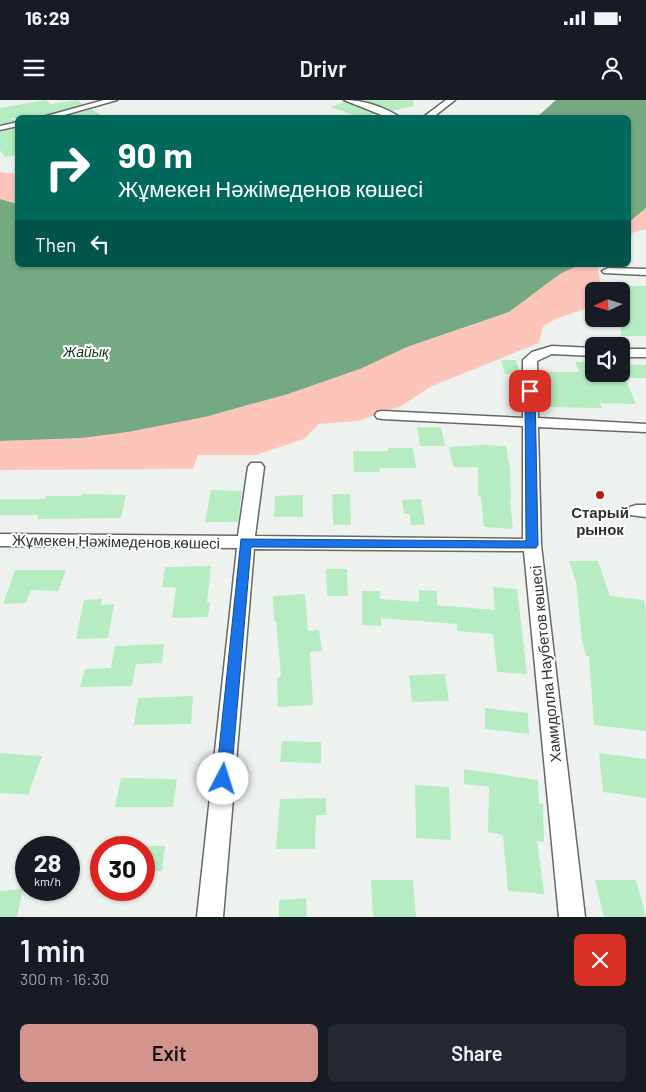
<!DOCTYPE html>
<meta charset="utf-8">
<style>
:root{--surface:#171b24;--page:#242831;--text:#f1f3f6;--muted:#9ea1a6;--accent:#d3948e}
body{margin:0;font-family:Barlow,sans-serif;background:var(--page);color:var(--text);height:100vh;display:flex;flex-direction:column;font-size:19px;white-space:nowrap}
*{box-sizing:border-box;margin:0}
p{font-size:16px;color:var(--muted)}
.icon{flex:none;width:28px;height:28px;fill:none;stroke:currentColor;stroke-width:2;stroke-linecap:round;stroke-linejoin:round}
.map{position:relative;height:817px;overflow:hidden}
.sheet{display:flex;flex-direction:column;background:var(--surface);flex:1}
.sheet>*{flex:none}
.guide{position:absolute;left:15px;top:15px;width:616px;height:152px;border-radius:8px;box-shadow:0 1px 4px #0004;background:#00695c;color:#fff;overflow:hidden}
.needle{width:32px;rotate:266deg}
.controls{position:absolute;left:585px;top:182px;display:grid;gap:10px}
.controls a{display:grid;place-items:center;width:45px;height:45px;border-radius:8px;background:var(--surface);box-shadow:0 1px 4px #0004;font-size:25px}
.speed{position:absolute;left:15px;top:736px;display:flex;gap:10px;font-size:25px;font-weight:700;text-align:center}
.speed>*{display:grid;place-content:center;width:65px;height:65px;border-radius:50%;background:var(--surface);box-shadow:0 1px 4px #0004;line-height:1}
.speed small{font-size:12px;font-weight:400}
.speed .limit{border:8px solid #d22;background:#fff;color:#111}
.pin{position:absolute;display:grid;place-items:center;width:42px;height:42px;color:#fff;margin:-21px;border-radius:10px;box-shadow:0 2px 8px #0006}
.me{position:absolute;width:55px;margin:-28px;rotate:5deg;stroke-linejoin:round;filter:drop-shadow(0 0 4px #0008)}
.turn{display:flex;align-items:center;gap:18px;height:105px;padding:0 20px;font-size:22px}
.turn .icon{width:65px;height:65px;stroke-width:2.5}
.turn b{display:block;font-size:35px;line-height:42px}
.then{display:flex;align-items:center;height:48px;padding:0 20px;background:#0003;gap:10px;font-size:19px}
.round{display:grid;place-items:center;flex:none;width:52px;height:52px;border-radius:8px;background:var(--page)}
.head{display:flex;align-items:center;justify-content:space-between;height:85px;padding:0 20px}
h1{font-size:30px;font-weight:600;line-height:38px}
.primary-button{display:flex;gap:10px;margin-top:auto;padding:10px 20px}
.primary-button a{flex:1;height:58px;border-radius:8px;background:var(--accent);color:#111;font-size:20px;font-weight:600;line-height:58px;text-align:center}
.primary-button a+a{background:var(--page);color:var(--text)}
.status{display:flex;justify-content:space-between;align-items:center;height:35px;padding:0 25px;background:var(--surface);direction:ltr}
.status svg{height:14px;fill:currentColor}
header{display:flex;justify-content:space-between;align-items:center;height:65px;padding:0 20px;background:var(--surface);font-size:22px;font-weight:600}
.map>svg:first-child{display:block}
.green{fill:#fdc5ba}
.water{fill:#75a982}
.building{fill:#b5ecc2}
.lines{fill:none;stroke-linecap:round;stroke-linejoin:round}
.minor-casing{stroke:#666967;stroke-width:3}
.minor{fill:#fff;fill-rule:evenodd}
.route{fill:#1a73e8;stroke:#114b97}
.poi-dot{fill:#ae1f10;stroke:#fff;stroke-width:2}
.labels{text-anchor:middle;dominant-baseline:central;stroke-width:4;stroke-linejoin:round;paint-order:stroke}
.far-water-label{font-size:14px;font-style:italic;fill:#083218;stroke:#fff}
.poi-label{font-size:15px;font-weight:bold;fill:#2e302e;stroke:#fff}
.street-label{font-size:15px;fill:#2e302e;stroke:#fff}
</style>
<div class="status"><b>16:29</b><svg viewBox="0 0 49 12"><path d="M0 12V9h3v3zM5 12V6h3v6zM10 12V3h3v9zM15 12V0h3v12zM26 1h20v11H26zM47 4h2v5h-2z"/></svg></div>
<header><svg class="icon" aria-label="menu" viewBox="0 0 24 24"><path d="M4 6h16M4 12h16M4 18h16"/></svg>Drivr<svg class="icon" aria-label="person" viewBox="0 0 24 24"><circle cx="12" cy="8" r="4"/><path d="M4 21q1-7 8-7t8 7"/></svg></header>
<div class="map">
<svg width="646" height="817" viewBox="0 0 646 817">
<rect width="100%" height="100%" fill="#eef2ef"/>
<!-- green -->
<g class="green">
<polygon points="0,72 17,74 17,104 0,99"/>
<polygon points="646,108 646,129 632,133 629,141 629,122"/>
<polygon points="579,165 600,165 598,169 602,191 594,191 594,206 558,218 543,226 539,243 432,286 401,306 358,321 319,324 304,339 256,355 198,355 193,369 0,370 0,341 25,340 128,332 205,317 288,294 360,269 407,247 509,212 560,174"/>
</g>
<!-- water -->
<g class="water">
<polygon points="556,0 646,0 646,108 629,122 629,18 537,17"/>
<polygon points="0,99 17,104 18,165 579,165 560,174 509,212 407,247 360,269 288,294 205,317 128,332 81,338 0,341"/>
</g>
<!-- building -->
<g class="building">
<polygon points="45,0 51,4 77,0 83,4 37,18 11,18 15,21 0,24 0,8"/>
<polygon points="362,0 413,0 414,6 392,11"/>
<polygon points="345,2 375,14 361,17 330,7"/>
<polygon points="92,9 105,18 63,18"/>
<polygon points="18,28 18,55 5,57 0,50 0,32"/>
<polygon points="621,185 646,186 646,236 621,236"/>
<polygon points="501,260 516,260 520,274 505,274"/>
<polygon points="575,262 592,262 594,274 621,274 621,265 646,265 646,278 625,278 636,304 600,303 602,308 542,307 540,299 539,272 579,272"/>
<polygon points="417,327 441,327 445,346 420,346"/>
<polygon points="482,345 506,346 510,369 511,400 510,400 513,429 484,427 481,397 478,396 478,367 453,367 449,347"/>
<polygon points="388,348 413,348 416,368 379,368 380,372 354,372 353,351 388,351"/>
<polygon points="211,390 242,391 238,422 205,422"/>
<polygon points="82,394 126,395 121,418 37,419 38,415 0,415 0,399 44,399 46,396 81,396"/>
<polygon points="332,394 350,394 351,425 333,425"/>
<polygon points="303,395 303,417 274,417 275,396"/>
<polygon points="421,399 425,425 411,425 410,414 404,414 402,400"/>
<polygon points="569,461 598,461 610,496 644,500 646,513 646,631 594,625 589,556 586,556 582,540 576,482"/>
<polygon points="211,466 207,502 210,502 208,517 172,518 176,487 162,487 165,467"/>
<polygon points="326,469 347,469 348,496 327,496"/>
<polygon points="15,470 66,470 58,491 31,490 26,503 3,504"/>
<polygon points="493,487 517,489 527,574 497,572 493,534 457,531 457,524 381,518 381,526 362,525 362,491 380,491 380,499 419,502 419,490 437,491 437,505 495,510"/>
<polygon points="305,494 308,531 319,530 322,551 310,552 313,605 278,607 277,577 281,577 276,521 274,521 273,496"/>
<polygon points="102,499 101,505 114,504 108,538 76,539 84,500"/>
<polygon points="164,544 162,563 136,564 132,586 80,587 85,569 111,568 115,546"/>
<polygon points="445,574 449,601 412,602 409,575"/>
<polygon points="193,596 191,624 134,625 138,598"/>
<polygon points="485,608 528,613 529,634 485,629"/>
<polygon points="282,641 321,642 321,663 280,662"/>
<polygon points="0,653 42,656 28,695 0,693"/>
<polygon points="599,653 646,659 646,698 603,692"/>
<polygon points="464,669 538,680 539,703 543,704 544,742 537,741 544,794 508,791 503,735 488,732 489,687 464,684"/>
<polygon points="121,678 177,679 173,707 115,707"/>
<polygon points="415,685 449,687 451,740 416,738"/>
<polygon points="326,698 326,715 316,715 315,749 276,749 280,699"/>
<polygon points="144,746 165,746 162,771 144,771"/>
<polygon points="371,780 413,780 416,817 373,817"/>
<polygon points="595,780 636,780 646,817 604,817"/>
<polygon points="23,789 17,817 0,817 0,791"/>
<polygon points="306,798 307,817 279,817 279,800"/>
</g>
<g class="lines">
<defs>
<g id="minor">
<polygon points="104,0 117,0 54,18 39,18"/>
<path d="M344 0C364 0 385 7 401 18H389Z"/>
<polygon points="446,0 455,0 432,18 422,18"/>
<polygon points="18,22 18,26 0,30 0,26"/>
<polygon points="608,168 646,169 646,175 604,173 602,171"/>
<polygon points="552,246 594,248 594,256 552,254 537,261 538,318 646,324 646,332 538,327 541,445 585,817 559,817 524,451 254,449 223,817 197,817 237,448 0,446 0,434 238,436 248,367 251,363 261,363 264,367 255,436 523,439 523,326 382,319 377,318 375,315 377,312 382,311 523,318 523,260 532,252"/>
<rect x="621" y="249" width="25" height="8"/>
<polygon points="636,405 646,405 646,417 630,415 628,411 630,407"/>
</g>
</defs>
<!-- minor casing -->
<use href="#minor" class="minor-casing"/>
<!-- minor -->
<use href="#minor" class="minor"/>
</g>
<!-- route -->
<polygon class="route" points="530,288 535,291 538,445 536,448 251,447 231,679 229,684 223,686 218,684 216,679 241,439 526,441 525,291"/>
<!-- markers -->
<circle class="poi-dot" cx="600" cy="395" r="5"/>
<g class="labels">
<!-- far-water labels -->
<g class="far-water-label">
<text x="86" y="251">Жайық</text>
</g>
<!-- poi labels -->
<g class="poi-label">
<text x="600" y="412">Старый<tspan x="600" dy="17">рынок</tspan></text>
</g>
<!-- street labels -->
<g class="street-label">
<text transform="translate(116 441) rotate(1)">Жұмекен Нәжімеденов көшесі</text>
<text transform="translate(545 564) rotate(-96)">Хамидолла Наубетов көшесі</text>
</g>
</g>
</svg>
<div class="controls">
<a><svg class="needle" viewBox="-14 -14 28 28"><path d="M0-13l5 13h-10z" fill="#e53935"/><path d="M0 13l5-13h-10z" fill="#9ea1a6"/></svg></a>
<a><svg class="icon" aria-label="sound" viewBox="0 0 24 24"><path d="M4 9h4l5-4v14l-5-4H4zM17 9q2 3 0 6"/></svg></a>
</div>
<div class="speed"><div>28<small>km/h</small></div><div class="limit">30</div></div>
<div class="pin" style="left:530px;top:291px;background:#d93025"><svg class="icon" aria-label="arrive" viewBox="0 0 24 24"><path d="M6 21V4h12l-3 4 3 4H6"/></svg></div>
<svg class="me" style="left:223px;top:679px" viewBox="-20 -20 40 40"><circle r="19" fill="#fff"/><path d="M0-13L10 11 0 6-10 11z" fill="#1a73e8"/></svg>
<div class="guide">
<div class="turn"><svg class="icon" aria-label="right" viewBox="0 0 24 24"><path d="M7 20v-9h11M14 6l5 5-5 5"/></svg><div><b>90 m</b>Жұмекен Нәжімеденов көшесі</div></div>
<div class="then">Then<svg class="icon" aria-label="left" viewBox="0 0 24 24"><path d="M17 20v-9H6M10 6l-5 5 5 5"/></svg></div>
</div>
</div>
<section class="sheet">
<div class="head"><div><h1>1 min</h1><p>300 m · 16:30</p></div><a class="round" style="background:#d93025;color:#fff"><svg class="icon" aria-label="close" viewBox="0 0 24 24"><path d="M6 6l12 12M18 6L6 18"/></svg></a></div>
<div class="primary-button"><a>Exit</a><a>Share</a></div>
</section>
